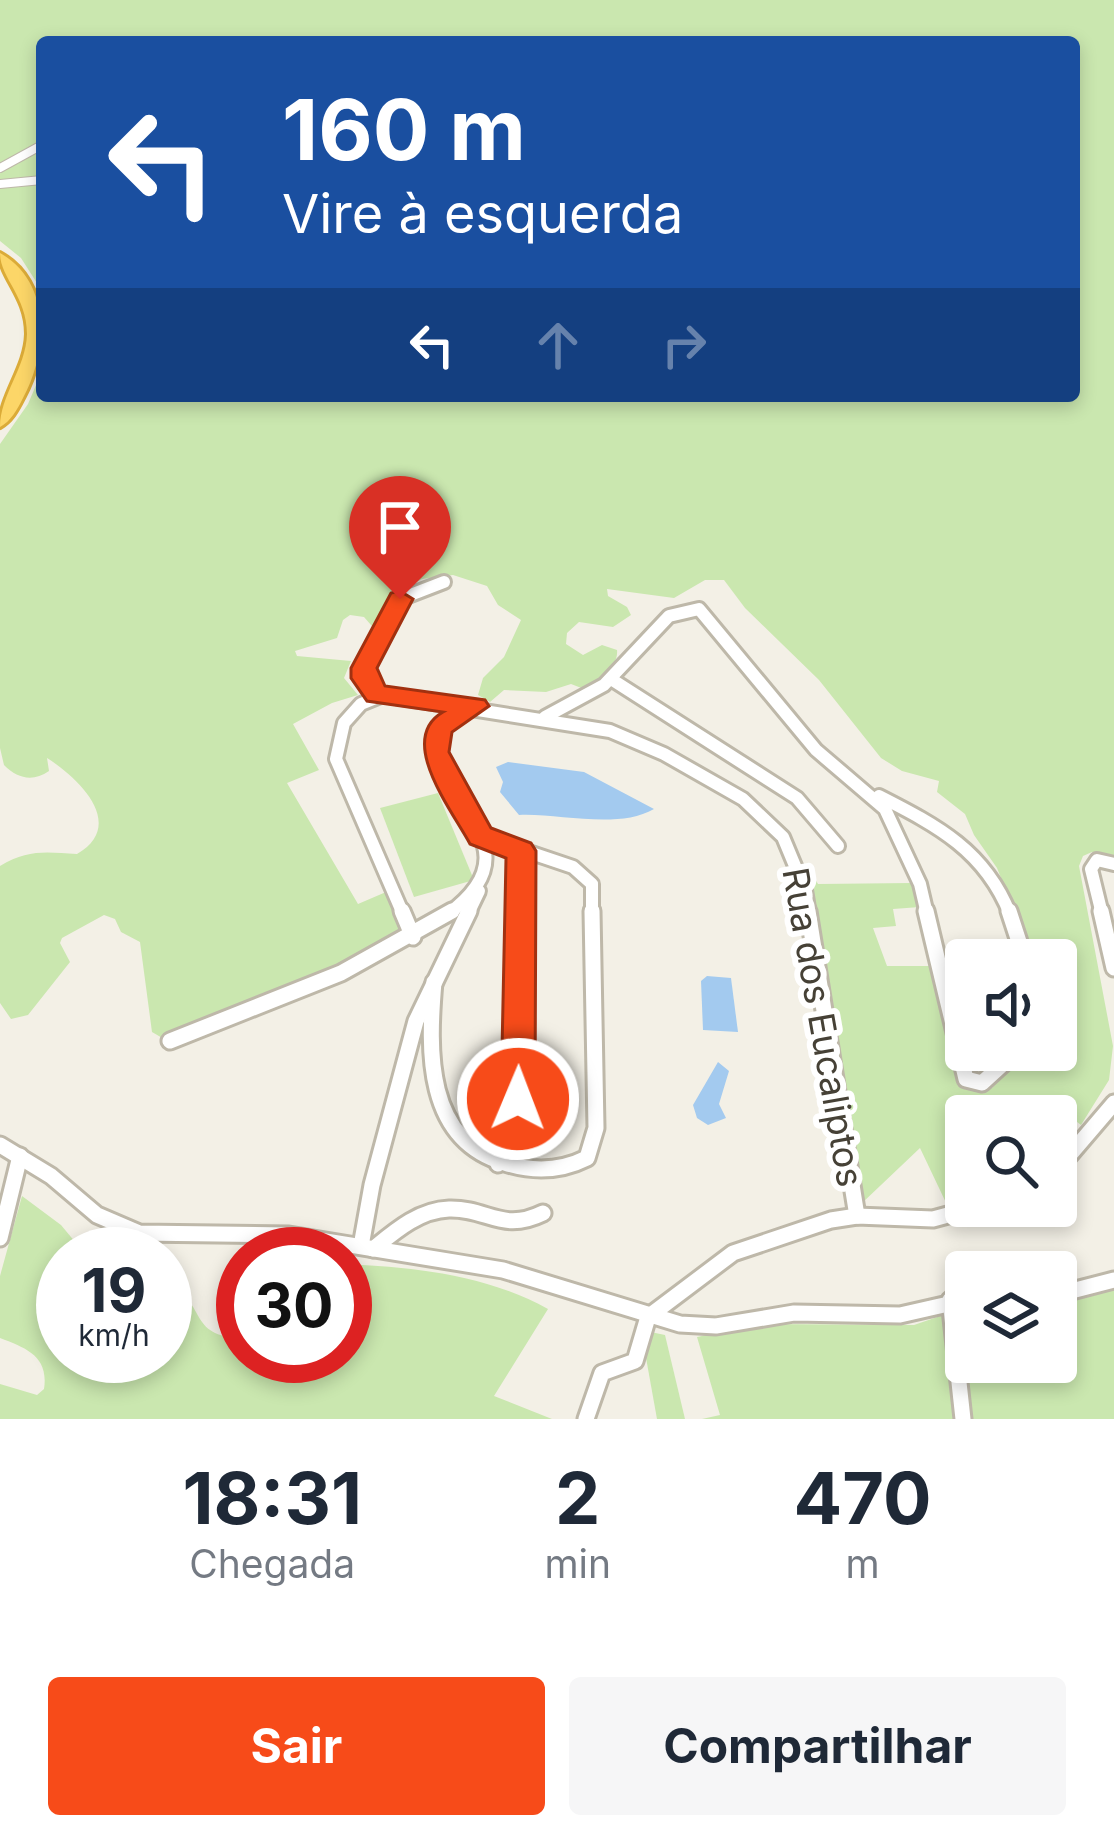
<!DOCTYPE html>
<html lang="pt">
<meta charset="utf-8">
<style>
:root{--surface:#fff;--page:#f6f6f7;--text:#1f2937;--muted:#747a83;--accent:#f74b19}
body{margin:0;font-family:Inter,sans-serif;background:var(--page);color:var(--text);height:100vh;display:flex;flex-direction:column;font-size:45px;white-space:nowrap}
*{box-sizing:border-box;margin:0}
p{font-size:39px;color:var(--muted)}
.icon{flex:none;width:66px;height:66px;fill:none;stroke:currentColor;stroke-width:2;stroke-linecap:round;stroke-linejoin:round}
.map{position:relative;height:1419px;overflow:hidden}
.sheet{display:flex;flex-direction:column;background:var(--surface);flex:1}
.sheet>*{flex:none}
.top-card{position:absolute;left:36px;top:36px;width:1044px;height:366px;border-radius:12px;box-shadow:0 6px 18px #0003;background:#1a4fa0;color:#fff;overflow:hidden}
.fabs{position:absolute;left:945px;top:939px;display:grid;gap:24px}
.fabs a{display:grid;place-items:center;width:132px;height:132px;border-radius:12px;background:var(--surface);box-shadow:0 6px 18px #0003;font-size:60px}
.speed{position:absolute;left:36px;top:1227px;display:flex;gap:24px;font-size:60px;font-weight:700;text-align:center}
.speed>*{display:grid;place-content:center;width:156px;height:156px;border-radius:50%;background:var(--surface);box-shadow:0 6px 18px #0003;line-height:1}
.speed small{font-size:30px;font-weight:400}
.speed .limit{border:18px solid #d22;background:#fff;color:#111}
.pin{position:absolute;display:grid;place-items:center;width:102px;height:102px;color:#fff;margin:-123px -51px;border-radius:50% 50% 50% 0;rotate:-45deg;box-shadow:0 0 12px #0007}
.pin .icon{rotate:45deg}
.me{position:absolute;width:132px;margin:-66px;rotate:1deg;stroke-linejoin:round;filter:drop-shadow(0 0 9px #0008)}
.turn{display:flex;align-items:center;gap:42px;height:252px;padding:0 48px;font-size:54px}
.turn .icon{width:156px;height:156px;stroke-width:2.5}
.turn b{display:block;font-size:84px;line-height:102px}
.lanes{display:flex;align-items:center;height:114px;padding:0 48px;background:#0003;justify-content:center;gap:60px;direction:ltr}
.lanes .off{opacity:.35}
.eta{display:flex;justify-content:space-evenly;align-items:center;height:204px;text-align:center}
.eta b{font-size:72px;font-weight:700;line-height:84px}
.button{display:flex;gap:24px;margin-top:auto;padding:24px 48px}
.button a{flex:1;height:138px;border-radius:12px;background:var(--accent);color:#fff;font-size:48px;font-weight:700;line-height:138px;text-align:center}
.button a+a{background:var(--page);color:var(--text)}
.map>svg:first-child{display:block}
.green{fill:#cae7af}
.water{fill:#a3caef}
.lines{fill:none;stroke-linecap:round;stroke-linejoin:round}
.street-far2-casing{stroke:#beb8a9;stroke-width:10}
.street-far1-casing{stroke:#beb8a9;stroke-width:18}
.street-casing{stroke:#beb8a9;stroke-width:21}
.highway-casing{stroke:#dbab38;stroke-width:6}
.street-far2{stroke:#fff;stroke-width:8}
.street-far1{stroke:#fff;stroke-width:12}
.street{stroke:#fff;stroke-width:15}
.highway{fill:#fcd668;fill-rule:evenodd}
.route{fill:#f74b19;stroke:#a13110;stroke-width:3}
.labels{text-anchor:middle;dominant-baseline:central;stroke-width:12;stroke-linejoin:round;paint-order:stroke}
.street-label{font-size:36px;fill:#464136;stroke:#fff}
</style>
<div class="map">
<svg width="1114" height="1419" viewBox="0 0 1114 1419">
<rect width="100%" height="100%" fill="#f3f0e6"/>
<!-- green -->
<g class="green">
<path d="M0 0H1114V857L1092 852 1083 856 1079 866 1113 1046 1109 1080 1081 1125 1064 1112 1056 1119 966 1116V1127L960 1134 966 1140V1204L949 1209 920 1148 861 1204 803 872H811L818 884 912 883 920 907 893 909 896 926 873 928 887 966H937L978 1089 992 1088 1029 1050H1056V960H1034L997 868 974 835 965 814 937 792 939 781 902 771 881 758 819 680 745 608 724 580H705L674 598 607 589 608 596 627 607 631 615 613 627 579 622 567 633 566 644 583 655 602 645 617 650C619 666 598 682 584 689L571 684 546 692 504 690 490 702 478 695 483 678 504 657 521 620 498 605 487 586 453 575 422 579 403 589 378 633 364 617 350 615 343 620 337 638 295 651 297 656 351 661 344 678 358 695 332 703 293 724 319 770 287 783 358 904 386 892 406 936 306 985 164 1039 152 1032 140 942 121 932 115 919 104 915 62 938 60 943 70 962 28 1015 11 1019 0 1003V866C28 849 46 852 77 854 128 824 77 777 47 758L49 771C33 782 18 779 4 765L0 748V444L28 404 42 371V396H1074V42H42V291L21 258 0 241Z"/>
<polygon points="438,793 474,880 414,897 380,808"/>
<path d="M22 1196 61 1225 81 1249 101 1240 120 1254H63V1356H165V1291C208 1292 184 1340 243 1337V1356H345V1264C414 1267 487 1275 548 1309L494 1396 552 1419H0V1384L37 1395 44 1389C49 1356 26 1348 0 1338V1276Z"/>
<polygon points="1114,1289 1114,1419 969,1419 956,1305 966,1305 966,1362 1056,1362 1056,1305"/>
<polygon points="946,1314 957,1419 702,1419 720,1415 697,1337 760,1324 914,1325"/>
<polygon points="641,1330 665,1335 685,1419 657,1419"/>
</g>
<!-- water -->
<g class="water">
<path d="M508 762 584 772 654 809C618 830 558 813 519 815L500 792 503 782 496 767Z"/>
<polygon points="707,976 731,978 738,1032 703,1030 701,981"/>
<polygon points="718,1062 729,1071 719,1104 726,1118 708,1125 697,1118 693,1105"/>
</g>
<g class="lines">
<defs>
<g id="street-far2">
<polyline points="0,168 42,145"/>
<polyline points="0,184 42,180"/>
</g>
<g id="street-far1">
<polyline points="611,679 797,798 838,846"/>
<polyline points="377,695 363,674 400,599 444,582"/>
<polyline points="545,717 604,685 669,616 699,609 816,750 885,809 920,884 927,914"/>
<path d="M879 796C938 826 985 851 1010 914"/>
<polyline points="481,836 573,867 592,884 592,914"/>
<polyline points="403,914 336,759 344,723 361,704 383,695 610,731 664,754 743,799 783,837 805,890 809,914"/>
<path d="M448 914C543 844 426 803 439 727L474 707"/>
<polyline points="468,914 479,891"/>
<polyline points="520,914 521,851"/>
<polyline points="1102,914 1091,869 1097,860 1114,864"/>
</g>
<g id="street">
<polyline points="402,911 413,937"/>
<polyline points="808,911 857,1216"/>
<polyline points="926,911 966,1079 982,1083 1018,1050"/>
<polyline points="1009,911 1025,960"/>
<polyline points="1101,911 1114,968"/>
<path d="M434 982C428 1051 425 1140 505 1163 533 1172 561 1171 587 1158L596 1128 592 911"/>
<polyline points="170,1041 341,973 452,911"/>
<polyline points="0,1145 51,1176 97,1215 139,1233 289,1235 503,1270 680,1324 716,1326 794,1313 900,1315 966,1300"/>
<polyline points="498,1164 514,1152 517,1140 520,911"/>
<polyline points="1056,1171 1114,1103"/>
<polyline points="0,1238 20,1156"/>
<polyline points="361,1246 372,1185 416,1021 469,911"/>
<path d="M373 1249C395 1231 419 1210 449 1209 488 1208 502 1233 543 1213"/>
<polyline points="1056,1295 1114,1280"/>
<polyline points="950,1300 963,1419"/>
<polyline points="586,1419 602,1373 635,1361 648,1317 733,1253 831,1220 857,1216 933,1219 981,1206"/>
</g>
<path id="highway" d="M0 253C52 282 48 352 23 398 17 410 11 421 0 427 0 395 26 368 27 334 27 296 0 278 0 253Z"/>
</defs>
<!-- street-far2 casing -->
<use href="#street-far2" class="street-far2-casing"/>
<!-- street-far1 casing -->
<use href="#street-far1" class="street-far1-casing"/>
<!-- street casing -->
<use href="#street" class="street-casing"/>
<!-- highway casing -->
<use href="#highway" class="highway-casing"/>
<!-- street-far2 -->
<use href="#street-far2" class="street-far2"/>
<!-- street-far1 -->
<use href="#street-far1" class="street-far1"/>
<!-- street -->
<use href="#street" class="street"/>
<!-- highway -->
<use href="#highway" class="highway"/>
</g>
<!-- route -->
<path class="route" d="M400 591 413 599 377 668 385 686 485 700 489 706 452 732 449 752 491 828 531 843 536 851 535 1099 530 1110 518 1114 506 1110 501 1099 506 858 470 844C451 809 396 739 443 712L367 701 351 678V668L391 593Z"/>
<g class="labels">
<!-- street labels -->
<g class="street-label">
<text transform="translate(823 1027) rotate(80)">Rua dos Eucaliptos</text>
</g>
</g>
</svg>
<div class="fabs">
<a><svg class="icon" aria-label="sound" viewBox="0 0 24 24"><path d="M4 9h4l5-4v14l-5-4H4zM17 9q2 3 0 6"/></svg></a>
<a><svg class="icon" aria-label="search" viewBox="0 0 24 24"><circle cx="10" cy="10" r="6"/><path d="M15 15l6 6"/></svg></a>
<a><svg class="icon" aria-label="layers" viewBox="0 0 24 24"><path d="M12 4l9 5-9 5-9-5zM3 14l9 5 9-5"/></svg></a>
</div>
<div class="speed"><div>19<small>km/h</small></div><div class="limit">30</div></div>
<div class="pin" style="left:400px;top:599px;background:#d93025"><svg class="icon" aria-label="arrive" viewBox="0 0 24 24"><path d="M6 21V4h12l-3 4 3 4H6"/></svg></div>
<svg class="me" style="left:518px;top:1099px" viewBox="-20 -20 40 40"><circle r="17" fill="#f74b19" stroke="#fff" stroke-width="3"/><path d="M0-11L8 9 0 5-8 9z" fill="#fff"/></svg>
<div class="top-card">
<div class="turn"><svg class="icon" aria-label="left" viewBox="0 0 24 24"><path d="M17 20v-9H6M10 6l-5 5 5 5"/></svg><div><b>160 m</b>Vire à esquerda</div></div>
<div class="lanes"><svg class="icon" aria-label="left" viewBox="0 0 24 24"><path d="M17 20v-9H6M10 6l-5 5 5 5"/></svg><svg class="icon off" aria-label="ahead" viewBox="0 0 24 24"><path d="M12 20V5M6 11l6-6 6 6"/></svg><svg class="icon off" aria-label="right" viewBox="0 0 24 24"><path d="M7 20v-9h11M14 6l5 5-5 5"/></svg></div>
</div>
</div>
<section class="sheet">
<div class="eta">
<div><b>18:31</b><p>Chegada</p></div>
<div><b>2</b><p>min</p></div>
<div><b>470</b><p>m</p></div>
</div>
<div class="button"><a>Sair</a><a>Compartilhar</a></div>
</section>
